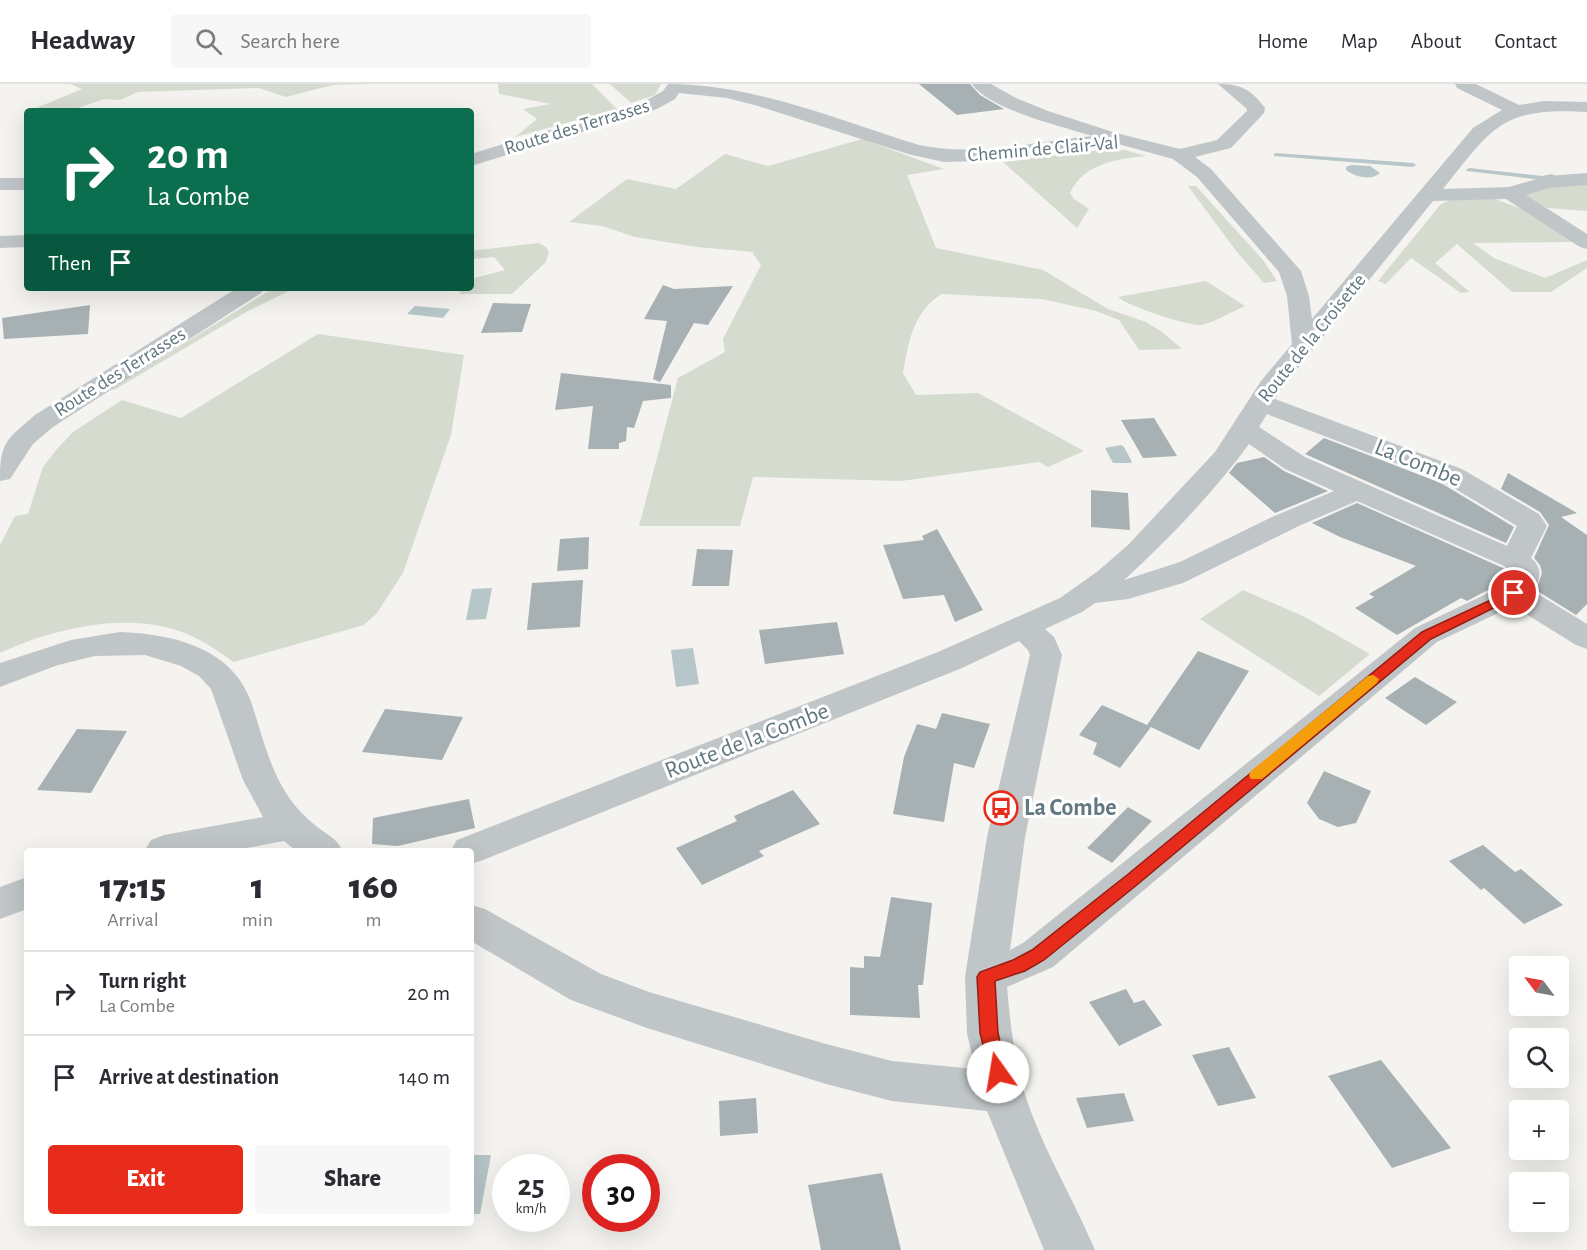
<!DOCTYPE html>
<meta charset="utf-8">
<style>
:root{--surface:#fff;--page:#f7f7f7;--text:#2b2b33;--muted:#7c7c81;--line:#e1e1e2;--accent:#e82c1b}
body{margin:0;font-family:"Alegreya Sans",sans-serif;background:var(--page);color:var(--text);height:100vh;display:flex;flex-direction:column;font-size:22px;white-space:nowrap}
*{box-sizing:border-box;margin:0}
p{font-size:20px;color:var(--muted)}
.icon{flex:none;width:33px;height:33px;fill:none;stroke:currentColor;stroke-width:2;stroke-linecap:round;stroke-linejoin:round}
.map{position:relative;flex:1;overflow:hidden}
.drawer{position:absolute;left:24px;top:764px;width:450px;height:378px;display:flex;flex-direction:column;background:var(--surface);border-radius:6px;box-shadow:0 6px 24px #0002}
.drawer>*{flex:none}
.top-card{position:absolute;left:24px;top:24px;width:450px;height:183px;border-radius:6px;box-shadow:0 6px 24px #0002;background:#0b6e4f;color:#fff;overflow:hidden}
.needle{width:39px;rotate:302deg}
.tools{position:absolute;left:1509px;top:872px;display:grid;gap:12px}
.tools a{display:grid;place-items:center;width:60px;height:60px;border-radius:6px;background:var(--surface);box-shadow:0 6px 24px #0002;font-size:30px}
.speed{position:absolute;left:492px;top:1070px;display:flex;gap:12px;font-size:30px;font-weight:700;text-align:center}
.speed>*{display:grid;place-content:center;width:78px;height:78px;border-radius:50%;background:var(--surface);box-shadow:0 6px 24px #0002;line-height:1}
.speed small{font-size:15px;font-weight:400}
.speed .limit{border:9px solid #d22;background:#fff;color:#111}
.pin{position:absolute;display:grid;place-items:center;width:51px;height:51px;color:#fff;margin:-26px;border:3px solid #fff;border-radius:50%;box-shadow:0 2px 6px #0007}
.me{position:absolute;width:66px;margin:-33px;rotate:347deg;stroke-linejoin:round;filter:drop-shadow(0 0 4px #0008)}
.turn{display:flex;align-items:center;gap:21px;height:126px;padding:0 24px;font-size:27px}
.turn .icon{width:78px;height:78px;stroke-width:2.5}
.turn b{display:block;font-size:42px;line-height:51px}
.then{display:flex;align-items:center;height:57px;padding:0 24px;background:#0003;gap:12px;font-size:22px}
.eta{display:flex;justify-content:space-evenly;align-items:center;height:102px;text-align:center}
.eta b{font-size:36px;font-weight:800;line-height:42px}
.cta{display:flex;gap:12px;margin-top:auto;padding:12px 24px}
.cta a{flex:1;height:69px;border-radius:6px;background:var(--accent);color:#fff;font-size:24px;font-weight:800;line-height:69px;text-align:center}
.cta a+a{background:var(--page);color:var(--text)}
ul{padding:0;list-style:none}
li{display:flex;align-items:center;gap:18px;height:84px;padding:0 24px;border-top:2px solid var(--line)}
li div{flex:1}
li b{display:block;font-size:22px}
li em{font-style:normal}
header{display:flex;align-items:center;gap:36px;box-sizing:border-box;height:84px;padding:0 30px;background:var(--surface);border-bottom:2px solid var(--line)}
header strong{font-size:28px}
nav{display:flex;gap:33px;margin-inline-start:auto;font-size:21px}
.search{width:420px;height:54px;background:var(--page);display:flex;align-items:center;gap:15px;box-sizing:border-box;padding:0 21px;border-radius:6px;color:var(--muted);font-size:22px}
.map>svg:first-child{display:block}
.green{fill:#d6dbd0}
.water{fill:#b7c6c8}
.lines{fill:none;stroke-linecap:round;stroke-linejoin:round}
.stream{fill:#b7c6c8;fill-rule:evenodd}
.building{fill:#a7b1b4}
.minor{fill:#c0c5c7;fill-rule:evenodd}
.route{fill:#e82c1b;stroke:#971d12;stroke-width:1.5}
.slow{fill:#f59e0b}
.labels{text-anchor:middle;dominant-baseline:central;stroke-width:6;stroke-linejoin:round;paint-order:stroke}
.far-street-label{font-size:20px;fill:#627881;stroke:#fff}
.street-label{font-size:24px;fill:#627881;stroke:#fff}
.poi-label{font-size:24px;font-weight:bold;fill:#627881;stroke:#fff;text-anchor:start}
</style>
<header>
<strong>Headway</strong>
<div class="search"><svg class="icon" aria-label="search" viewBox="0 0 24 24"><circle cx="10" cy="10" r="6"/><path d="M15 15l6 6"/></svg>Search here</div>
<nav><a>Home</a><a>Map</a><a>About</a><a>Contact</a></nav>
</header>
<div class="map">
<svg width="1587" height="1166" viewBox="0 0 1587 1166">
<rect width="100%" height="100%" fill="#f4f3ef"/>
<!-- green -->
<g class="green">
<polygon points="70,0 367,0 333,1 286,13 259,4 138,8 120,16 104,15 69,27 29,27 82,5"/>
<polygon points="498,0 592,0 617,25 515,53 537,35 523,25 551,20 499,10"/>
<polygon points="610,0 661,0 655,11 631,19"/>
<path d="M862 55 944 85 907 91 936 164 1043 186 1108 225 1146 238 1162 248 1182 265 1139 266 1119 236 1096 227 1042 215 942 210C913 227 908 260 903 289L916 311 978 309 1084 367 1048 383 1039 378 901 397 753 393 740 442H639L678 294 725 268 723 255 761 181 753 170 754 168 697 163 635 153 602 142 569 138 627 95 676 105 725 70 768 82Z"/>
<path d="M1125 66 1146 72C1118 75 1084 79 1070 109L1074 115 1089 125 1077 144 1003 78 1091 67Z"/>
<polygon points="1587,99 1587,127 1547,124 1525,111 1551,102"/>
<polygon points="1188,102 1196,102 1263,176 1277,197 1264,199 1237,168"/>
<polygon points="1495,115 1527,127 1574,158 1473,159 1494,174 1545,194 1587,176 1587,184 1551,208 1512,208 1457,160 1435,179 1470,208 1461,209 1411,174 1386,200 1378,197 1441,120 1450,116"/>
<polygon points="538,159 546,163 549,168 546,178 512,210 461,210 456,204 471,204 471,195 505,186 494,173 471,175 471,167"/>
<path d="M1206 197 1245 222C1231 228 1217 237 1202 241 1191 243 1127 222 1118 213Z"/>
<polygon points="274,204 295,204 248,227 114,306 110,305"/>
<path d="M318 250 464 271 451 351 403 489 377 529 364 541 234 578C219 568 204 557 187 550 131 526 53 544 0 569V461L15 432 28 430 43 383 57 365 73 348 122 316 181 334Z"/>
<polygon points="1243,506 1305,533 1370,570 1319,612 1200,535"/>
</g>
<!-- water -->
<g class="water">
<path d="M1351 81 1370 82 1380 89C1371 97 1355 93 1346 86V83Z"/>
<polygon points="415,222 450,225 443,234 407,230"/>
<polygon points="1121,361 1124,363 1132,378 1130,379 1113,379 1105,364"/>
<polygon points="492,504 486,535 466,536 472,505"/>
<polygon points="693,564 699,600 676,603 671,566"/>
<polygon points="471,1071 491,1071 480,1130 471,1130"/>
</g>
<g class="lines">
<!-- stream -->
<g class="stream">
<polygon points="1276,69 1413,79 1416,81 1413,83 1274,72 1274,70"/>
<polygon points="1469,84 1542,92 1552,90 1555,92 1542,96 1467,87 1466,86"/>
</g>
</g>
<!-- building -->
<g class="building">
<polygon points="919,0 970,0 980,11 1004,25 957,31"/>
<polygon points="663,201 674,205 733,202 708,241 694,239 660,298 653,295 667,237 644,235"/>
<polygon points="493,219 531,220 522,248 481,249"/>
<polygon points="90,221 88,250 4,255 2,234"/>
<polygon points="561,289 671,301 671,314 643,317 634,344 627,343 626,357 619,359 619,365 588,365 593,322 555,326"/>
<polygon points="1154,334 1177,372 1143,374 1121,336"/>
<polygon points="1324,354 1441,399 1514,443 1506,459 1305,370"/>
<polygon points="1264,373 1284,387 1328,407 1275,429 1229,389 1237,379"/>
<polygon points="1508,389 1577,429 1561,433 1587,451 1587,520 1576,531 1536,506 1542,489 1540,481 1534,474 1549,441 1540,428 1501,405"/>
<polygon points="1091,406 1128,409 1130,446 1091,443"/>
<polygon points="1357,419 1503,484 1507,487 1507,496 1467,517 1461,514 1397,551 1355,524 1374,513 1369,510 1416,482 1340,453 1312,439"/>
<polygon points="937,445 983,526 955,538 944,511 903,515 883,461 924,456 922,452"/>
<polygon points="589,453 588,485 557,487 560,455"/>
<polygon points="697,465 733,466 729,502 692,502"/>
<polygon points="583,496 580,543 527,546 532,499"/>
<polygon points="837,538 844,570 765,580 759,546"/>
<polygon points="1198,567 1249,587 1199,666 1151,643 1120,684 1093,670 1097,659 1079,651 1102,621 1147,641"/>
<polygon points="1415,593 1457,618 1426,641 1385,614"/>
<polygon points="385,625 463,633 442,676 362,668"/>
<polygon points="942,629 990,640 974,684 954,679 944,738 893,730 904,673 917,640 936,645"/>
<polygon points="77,645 127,647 91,709 37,706"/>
<polygon points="1324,687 1371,707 1356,739 1338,743 1319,735 1307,719"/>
<polygon points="793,706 820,740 759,767 764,772 702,801 676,764 737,737 734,732"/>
<polygon points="469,715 475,744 398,762 372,760 373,734"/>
<polygon points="1128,723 1152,737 1112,779 1087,764"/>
<polygon points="1483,761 1515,788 1521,785 1563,821 1524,840 1484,804 1481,806 1449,777"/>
<polygon points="891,813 932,819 923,901 918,901 920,934 850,931 850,883 864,884 864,872 880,873"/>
<polygon points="1126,905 1134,919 1144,916 1162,941 1119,962 1089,918"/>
<polygon points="1229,963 1256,1014 1218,1022 1192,971"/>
<polygon points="1381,976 1451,1064 1392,1084 1328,992"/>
<polygon points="1124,1009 1134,1037 1087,1044 1076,1014"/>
<polygon points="756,1014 758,1049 720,1052 719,1017"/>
<polygon points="882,1089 901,1166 821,1166 808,1101"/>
</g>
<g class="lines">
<!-- minor -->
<g class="minor">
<path d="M668 0C755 0 838 36 919 61 975 73 1035 58 1092 52 1061 42 990 26 972 0H991L1016 14 1048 27 1116 49 1180 65 1217 56 1247 27V25L1218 0C1240 0 1251 5 1265 24L1264 29 1231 64 1195 73 1211 85 1301 187 1309 212 1312 235 1473 44 1502 26 1457 4 1455 0H1476L1519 21 1544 17 1587 18V28C1501 23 1493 43 1443 105L1509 103 1547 92 1587 89V101L1549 104 1526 111 1587 150V165L1580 163 1506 115 1433 117 1281 305 1275 315 1462 385 1539 430 1547 442 1531 474C1543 484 1541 495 1533 507L1587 540V565L1576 561 1513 522 1437 558 1053 883 1007 903C1010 938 1014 973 1024 1007 1040 1060 1073 1114 1095 1166H1044L987 1027 892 1017 826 1000 647 944 571 916 471 857V821L485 825 601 890 649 908 826 960 892 977 975 985 967 949 965 893 987 753 1030 571 1028 566 1019 557 962 584 483 776 471 780V766H451L457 756 938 568 1060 514 1098 487 1128 461 1215 368 1261 297 1292 260 1287 212 1279 188 1197 93 1173 75 1118 60 976 77 944 78 908 70 758 22 727 14 679 9 675 15 657 25 471 82V70L645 17 663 7ZM1267 330 1442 397 1517 442 1507 462 1305 373 1259 343ZM1249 360 1285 385 1334 407 1272 433 1180 478 1124 496C1168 456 1214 408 1249 360ZM1357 417 1504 482 1509 486V497L1503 502 1415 544 1023 859 1010 866 1025 753 1062 571 1054 553 1045 545 1082 528 1095 519 1128 515 1183 499 1301 441Z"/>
<rect x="0" y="94" width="27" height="12"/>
<polygon points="27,151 27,163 0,164 0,152"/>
<path d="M237 204H264L261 209 53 343 33 360 10 395 0 397C0 358 6 356 35 331Z"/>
<path d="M120 548C171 550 230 563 250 615 261 646 268 681 286 709 294 722 304 732 316 742 327 751 337 754 342 766H295L284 757 236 766H145L151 756 164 751 263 733 243 696 211 605 199 592 181 582 145 571 95 572 58 581 0 603V579L71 556Z"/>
<polygon points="27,793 27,825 0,835 0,803"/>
</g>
</g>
<!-- route -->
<polygon class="route" points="1514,505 1520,509 1518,512 1431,555 1138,800 1044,876 1025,887 995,897 998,949 1007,988 1004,994 998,996 991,994 980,949 977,893 980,888 1013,876 1032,866 1127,791 1422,548"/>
<!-- slow -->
<polygon class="slow" points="1373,591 1379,595 1377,599 1262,695 1251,695 1249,691 1251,687 1368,592"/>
<!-- icons -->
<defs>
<symbol id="bus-ring" viewBox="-11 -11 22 22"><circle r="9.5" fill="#fff" stroke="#e82c1b" stroke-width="1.5"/><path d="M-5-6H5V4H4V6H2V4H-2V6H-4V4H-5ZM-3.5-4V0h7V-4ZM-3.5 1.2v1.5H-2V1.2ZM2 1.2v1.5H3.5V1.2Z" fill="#e82c1b"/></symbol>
</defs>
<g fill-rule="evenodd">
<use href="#bus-ring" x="982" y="705" width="38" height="38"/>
</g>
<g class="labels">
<!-- far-street labels -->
<g class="far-street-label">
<text transform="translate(577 43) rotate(-17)">Route des Terrasses</text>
<text transform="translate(1043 65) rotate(-5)">Chemin de Clair-Val</text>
<text transform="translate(1312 254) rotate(-51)">Route de la Croisette</text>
<text transform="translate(120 288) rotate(-32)">Route des Terrasses</text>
</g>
<!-- street labels -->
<g class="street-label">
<text transform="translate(1418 379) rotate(22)">La Combe</text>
<text transform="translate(747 657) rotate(-21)">Route de la Combe</text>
</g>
<!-- poi labels -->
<g class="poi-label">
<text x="1024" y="724">La Combe</text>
</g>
</g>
</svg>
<div class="tools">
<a><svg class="needle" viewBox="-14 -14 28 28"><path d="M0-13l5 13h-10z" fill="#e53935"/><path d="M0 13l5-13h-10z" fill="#7c7c81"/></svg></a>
<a><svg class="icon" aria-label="search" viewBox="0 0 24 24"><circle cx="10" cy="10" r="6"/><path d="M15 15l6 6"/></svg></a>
<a>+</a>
<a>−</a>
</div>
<div class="speed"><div>25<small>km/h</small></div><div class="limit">30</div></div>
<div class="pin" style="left:1514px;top:509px;background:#d93025"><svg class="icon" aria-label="arrive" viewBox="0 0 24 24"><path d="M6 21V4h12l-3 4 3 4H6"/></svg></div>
<svg class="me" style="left:998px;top:988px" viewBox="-20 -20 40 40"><circle r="19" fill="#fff"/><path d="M0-13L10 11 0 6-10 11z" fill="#e82c1b"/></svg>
<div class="top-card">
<div class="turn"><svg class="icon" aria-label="right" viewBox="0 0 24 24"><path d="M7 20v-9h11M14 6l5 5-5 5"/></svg><div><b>20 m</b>La Combe</div></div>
<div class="then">Then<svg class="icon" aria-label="arrive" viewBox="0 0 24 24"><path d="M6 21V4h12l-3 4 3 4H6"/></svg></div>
</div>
<section class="drawer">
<div class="eta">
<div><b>17:15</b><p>Arrival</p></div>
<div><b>1</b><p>min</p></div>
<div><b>160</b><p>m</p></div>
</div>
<ul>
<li><svg class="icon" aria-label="right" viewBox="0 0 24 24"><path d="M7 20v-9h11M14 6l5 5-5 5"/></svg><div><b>Turn right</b><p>La Combe</p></div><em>20 m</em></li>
<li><svg class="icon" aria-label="arrive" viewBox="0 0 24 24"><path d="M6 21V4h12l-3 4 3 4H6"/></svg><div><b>Arrive at destination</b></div><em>140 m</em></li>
</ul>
<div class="cta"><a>Exit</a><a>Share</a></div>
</section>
</div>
